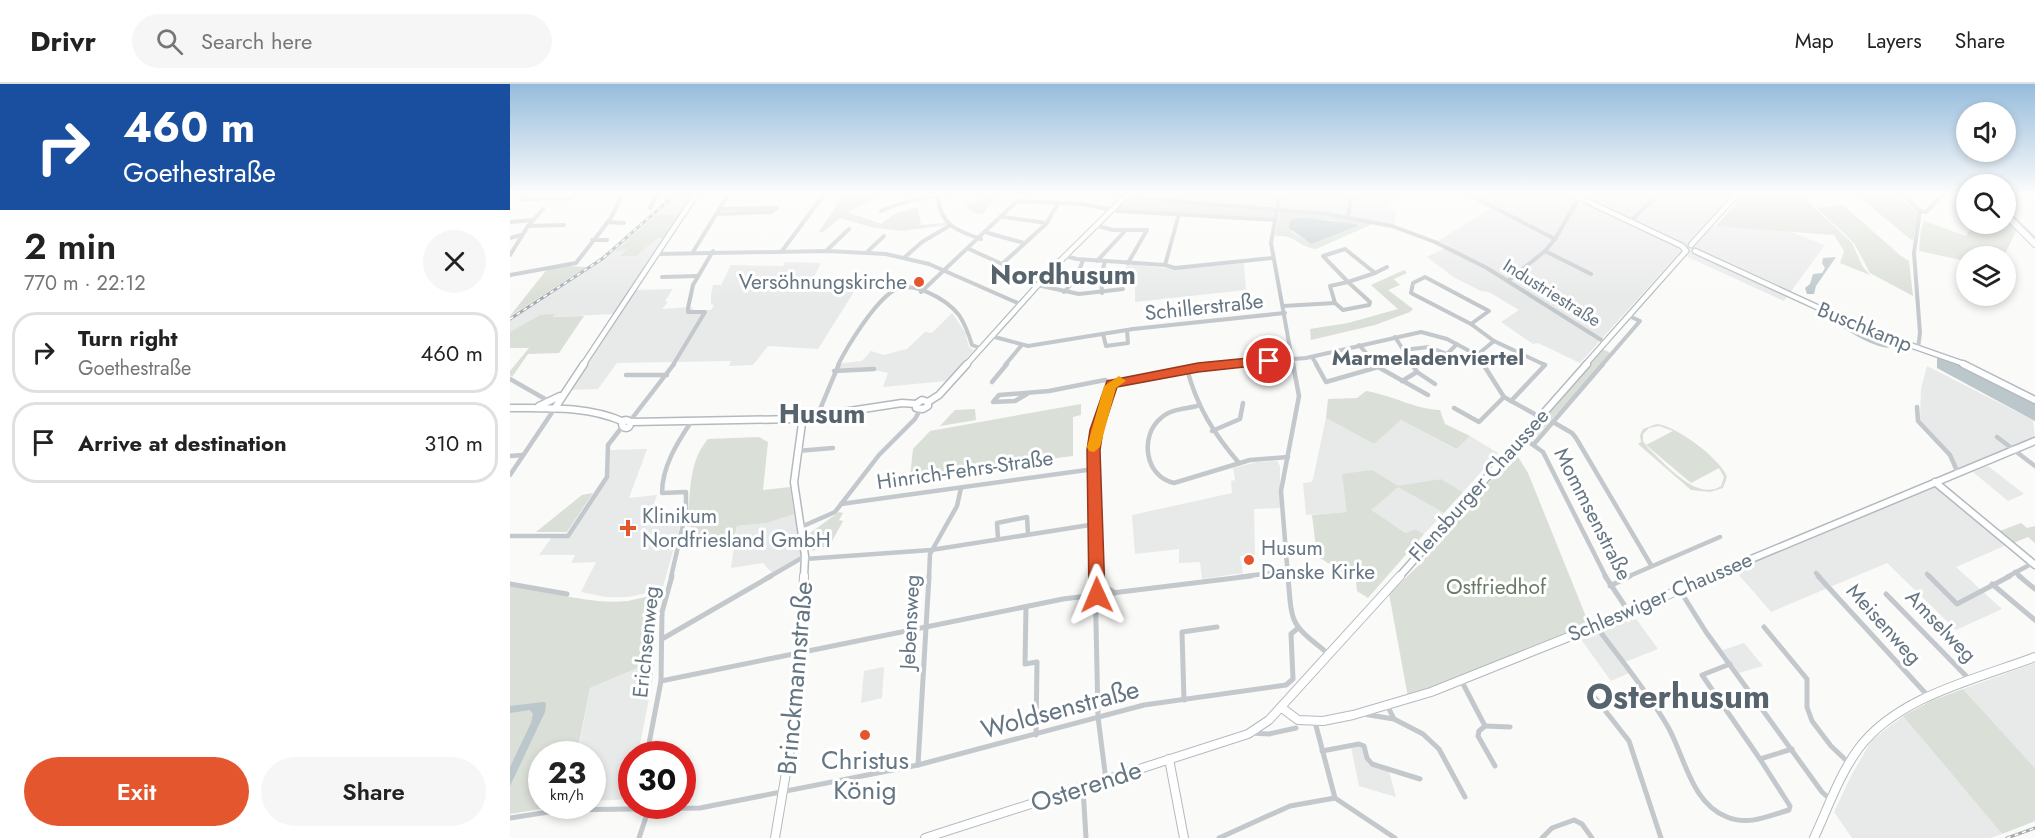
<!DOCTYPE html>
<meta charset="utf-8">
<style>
:root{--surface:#fff;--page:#f6f6f6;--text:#222;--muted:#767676;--line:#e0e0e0;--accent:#e4572e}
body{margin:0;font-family:Jost,sans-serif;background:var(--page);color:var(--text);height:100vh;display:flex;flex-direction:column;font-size:22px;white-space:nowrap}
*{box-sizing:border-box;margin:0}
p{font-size:20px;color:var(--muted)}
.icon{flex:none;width:33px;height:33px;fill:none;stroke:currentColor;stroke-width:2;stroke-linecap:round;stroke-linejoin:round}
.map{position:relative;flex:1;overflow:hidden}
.sheet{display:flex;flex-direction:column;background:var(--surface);width:510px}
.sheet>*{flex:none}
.top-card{background:#1a4fa0;color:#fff;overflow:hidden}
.controls{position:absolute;left:1446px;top:18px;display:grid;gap:12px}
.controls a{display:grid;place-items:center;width:60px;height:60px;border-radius:50%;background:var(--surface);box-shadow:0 3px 9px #0003;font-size:30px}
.speed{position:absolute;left:18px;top:657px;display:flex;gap:12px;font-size:30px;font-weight:700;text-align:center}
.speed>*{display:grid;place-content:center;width:78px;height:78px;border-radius:50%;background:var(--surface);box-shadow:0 3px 9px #0003;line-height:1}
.speed small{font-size:15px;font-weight:400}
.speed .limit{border:9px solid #d22;background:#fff;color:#111}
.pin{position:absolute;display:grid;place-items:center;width:51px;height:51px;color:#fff;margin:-26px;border:3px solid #fff;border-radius:50%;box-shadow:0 2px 6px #0007}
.me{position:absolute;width:66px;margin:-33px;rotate:359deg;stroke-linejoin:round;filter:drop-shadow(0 0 4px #0008)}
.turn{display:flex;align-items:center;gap:21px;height:126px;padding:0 24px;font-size:27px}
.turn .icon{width:78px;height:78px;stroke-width:2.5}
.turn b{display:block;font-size:42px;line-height:51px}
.round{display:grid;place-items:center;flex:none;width:63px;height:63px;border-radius:32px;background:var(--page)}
.overview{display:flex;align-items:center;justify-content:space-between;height:102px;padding:0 24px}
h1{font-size:36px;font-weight:600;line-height:45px}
.button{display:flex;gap:12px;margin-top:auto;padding:12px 24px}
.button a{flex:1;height:69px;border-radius:36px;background:var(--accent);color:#fff;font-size:24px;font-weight:600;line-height:69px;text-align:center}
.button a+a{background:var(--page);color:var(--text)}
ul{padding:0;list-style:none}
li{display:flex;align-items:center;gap:18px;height:81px;margin:0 12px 9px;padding:0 12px;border:3px solid var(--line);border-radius:24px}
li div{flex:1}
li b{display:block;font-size:22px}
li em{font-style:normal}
header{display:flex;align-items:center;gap:36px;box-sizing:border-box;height:84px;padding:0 30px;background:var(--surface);border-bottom:2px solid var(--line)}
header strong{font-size:28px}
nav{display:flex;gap:33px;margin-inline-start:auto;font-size:21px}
.search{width:420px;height:54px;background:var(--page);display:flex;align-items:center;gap:15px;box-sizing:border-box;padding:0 21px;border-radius:33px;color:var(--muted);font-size:22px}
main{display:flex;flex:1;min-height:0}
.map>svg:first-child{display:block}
.built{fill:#e8e9e9}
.green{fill:#dadfd7;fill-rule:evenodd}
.water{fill:#bbc7cb}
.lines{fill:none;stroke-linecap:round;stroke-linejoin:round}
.secondary-far2-casing{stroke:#b3babf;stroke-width:7}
.secondary-far1-casing{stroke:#b3babf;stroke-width:9}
.secondary-casing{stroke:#b3babf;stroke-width:10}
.highway-casing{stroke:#b4b9bd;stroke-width:8}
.street-far2{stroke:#c3c8cc;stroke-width:4}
.street-far1{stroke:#c3c8cc;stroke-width:4.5}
.street{stroke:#c3c8cc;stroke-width:5}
.secondary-far2{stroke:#fff;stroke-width:4.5}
.secondary-far1{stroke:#fff;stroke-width:6}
.secondary{stroke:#fff;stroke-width:8}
.highway{stroke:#fff;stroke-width:6}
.rail-casing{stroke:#a2aab0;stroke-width:3}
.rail{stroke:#fff;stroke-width:1.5;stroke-dasharray:4;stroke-linecap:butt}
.route{fill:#e4572e;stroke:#94391e;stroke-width:1.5}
.slow{fill:#f59e0b}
.poi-dot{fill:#e4572e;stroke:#fff;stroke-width:2}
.labels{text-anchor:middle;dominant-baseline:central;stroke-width:6;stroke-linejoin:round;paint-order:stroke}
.far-street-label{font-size:18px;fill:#657683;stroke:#fff}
.poi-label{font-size:21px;fill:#657683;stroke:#fff;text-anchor:start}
.street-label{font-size:21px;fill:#657683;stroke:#fff}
.park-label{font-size:21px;fill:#687a64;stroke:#fff}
.neighbourhood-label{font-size:22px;font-weight:bold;fill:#57646e;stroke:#fff}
.near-street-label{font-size:26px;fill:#657683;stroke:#fff}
.near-poi-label{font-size:26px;fill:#657683;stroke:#fff}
.district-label{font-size:27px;font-weight:bold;fill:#57646e;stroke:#fff}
.near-district-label{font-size:33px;font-weight:bold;fill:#57646e;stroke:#fff}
</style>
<header>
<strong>Drivr</strong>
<div class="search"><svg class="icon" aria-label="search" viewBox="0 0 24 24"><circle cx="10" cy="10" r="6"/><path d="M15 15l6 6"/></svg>Search here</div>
<nav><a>Map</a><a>Layers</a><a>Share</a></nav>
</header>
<main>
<section class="sheet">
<div class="top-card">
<div class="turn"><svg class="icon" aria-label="right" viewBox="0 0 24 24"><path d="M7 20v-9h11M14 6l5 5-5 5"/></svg><div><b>460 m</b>Goethestraße</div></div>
</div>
<div class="overview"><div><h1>2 min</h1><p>770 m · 22:12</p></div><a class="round"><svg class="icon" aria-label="close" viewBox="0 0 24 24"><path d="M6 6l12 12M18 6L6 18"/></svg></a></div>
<ul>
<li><svg class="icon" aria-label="right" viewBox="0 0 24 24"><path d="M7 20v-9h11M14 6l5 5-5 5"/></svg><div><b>Turn right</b><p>Goethestraße</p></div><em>460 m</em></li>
<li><svg class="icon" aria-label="arrive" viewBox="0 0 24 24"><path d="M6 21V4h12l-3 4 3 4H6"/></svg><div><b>Arrive at destination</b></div><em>310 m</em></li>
</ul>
<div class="button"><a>Exit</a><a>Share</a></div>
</section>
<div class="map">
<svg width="1525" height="754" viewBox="0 0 1525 754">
<rect width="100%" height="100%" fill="#fafaf8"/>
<!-- built -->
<g class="built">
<polygon points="164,109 185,109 104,230 43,233 45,231 30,231 0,248 0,232 59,195 105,163"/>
<polygon points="621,109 893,109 879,118 878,125 886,126 884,141 839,132 619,111"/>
<polygon points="953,109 1227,109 1200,141 1278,147 1315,161 1274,217 1169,169 1070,279 1028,259 1023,260 991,238 1009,226 979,208 971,207 945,194 917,173 939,162 928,157 981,124"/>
<polygon points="275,178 311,179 304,193 352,195 308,265 258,262 243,281 219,282 221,277 107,279 88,305 61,306 126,206 163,205 155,217 158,218 152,225 182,223 183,226 201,226 204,221 201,220 201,211 203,201 211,201 221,181 273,182"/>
<polygon points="734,179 736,206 625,218 625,203 612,203 617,180 665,185"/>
<polygon points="442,229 455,248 459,263 464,266 437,297 373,303 378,289 364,286 329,285 332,279 352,277 361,267 374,271 397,265 415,248 422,249"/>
<polygon points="1417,282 1523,336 1525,353 1448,386 1442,371 1410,336 1411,305"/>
<polygon points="816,334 864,360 891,336 945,365 960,352 988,369 953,408 931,395 889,403 934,429 914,450 905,445 897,449 861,427 862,386 857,387 837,428 796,431 793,399 801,398 803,395"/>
<polygon points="137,365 119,414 147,411 141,429 175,425 152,506 118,513 96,513 71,508 86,478 61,479 65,471 29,471 42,453 60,453 99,392 100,366"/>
<polygon points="767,377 770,382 770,424 744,425 745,471 730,472 733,489 692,495 690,478 669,479 669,465 625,470 622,431 722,409 721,397 725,396 723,384 747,378"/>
<polygon points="1478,382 1514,410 1498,417 1463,388"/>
<polygon points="1426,399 1499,460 1446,483 1492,525 1446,546 1377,479 1261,528 1223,484"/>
<polygon points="284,430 292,471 262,489 253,479 221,484 227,442 257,439"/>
<polygon points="1122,529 1148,565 1115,578 1089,543"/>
<polygon points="1087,547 1119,589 1101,597 1070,554"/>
<polygon points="1234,559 1253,582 1229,589 1213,566"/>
<polygon points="144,577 142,600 128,670 122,670 120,715 83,717 82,670 68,670 80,604"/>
<polygon points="1525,579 1525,684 1453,605"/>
<polygon points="374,583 372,614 351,619 354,587"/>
<polygon points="1393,632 1492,750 1480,754 1342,754 1324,728 1342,690 1362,656"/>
<polygon points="850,662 853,666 858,681 879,687 886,713 849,702 841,663"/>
</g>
<!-- green -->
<g class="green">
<polygon points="335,109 384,109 364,115 338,128 371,140 384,130 408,123 411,141 435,139 437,141 392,147 361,143 330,134 313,148 309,148"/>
<path d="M465 109H490L472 130C464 129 459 128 456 120L468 117 473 111Z"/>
<polygon points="1235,109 1283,109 1293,113 1342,159 1353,183 1360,191 1330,179 1334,167 1324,151 1206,142"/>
<polygon points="1344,109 1379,109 1406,125 1408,134 1403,157"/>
<polygon points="617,115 763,127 764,128 763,134 605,125"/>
<polygon points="1333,121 1391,172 1399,177 1403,212 1360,189 1344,159 1307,124"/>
<path d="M771 128 818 131 865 139 806 165C788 163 785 150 765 152L769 129ZM788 134 820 136 848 142 801 160 782 148Z"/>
<polygon points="147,131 167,131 153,154 147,154 126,172 110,172 118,165 104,168"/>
<polygon points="1496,134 1507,145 1494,172 1456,172 1456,177 1409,167 1411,145 1414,137 1456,152 1464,140 1496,140"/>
<polygon points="58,182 77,183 0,232 38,184"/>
<polygon points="894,186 897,189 884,195 890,201 878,206 903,225 900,228 865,241 801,256 800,245 838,239 888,225 861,201"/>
<polygon points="45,230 43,233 74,232 49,269 18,270 2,293 0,291 0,287 19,264 0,264 0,248 30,231"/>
<polygon points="1092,265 1099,268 1100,271 1023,356 1019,354"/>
<path d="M856 307C882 311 904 325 930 326L935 340 960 352 946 365 891 336 864 360 816 334 818 315 847 314Z"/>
<polygon points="571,320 571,331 563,333 563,372 400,393 403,365 420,347"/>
<polygon points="465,325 466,336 430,342 445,326"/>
<path d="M1147 340C1166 342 1211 375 1217 393L1213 404 1200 408 1181 406 1128 360 1131 358 1130 351 1133 345ZM1149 342 1163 347 1136 361 1181 399 1209 384 1214 393 1211 402C1186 418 1155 379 1138 364L1133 357V350L1139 344Z"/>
<path d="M249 353 258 358 253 406 280 403 284 430 257 439 227 442 224 455 176 464 181 442 177 443C181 413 177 379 198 355Z"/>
<polygon points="1005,368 1018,389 1079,540 1050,555 922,606 898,613 879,510 913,477"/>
<polygon points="862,386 888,402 931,395 953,408 934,429 888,403 861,426 896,449 905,445 914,450 858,514 847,507 846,497 807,472 802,431 837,428 832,390"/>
<polygon points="83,409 57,448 26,448 72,411"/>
<polygon points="329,428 333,429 329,436 333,437 320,461 302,467 300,449"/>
<polygon points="1511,439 1517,444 1525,442 1525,459 1518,453 1501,460 1487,448"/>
<path d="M0 501C39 507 78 521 118 517 128 515 139 512 150 509L146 530 144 577 80 604 67 670H32V722H50L0 730Z"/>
<polygon points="1453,605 1525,684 1525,737 1492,750 1393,632 1421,617"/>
</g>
<!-- water -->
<g class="water">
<polygon points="797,134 846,140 848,142 801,160 779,144 780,137 788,134"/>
<polygon points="1326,173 1306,202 1304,210 1297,210 1295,204 1300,200 1303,190 1312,189 1315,184 1312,179 1313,174"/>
<path d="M1322 235 1374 256 1382 263C1370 268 1331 244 1322 235Z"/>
<polygon points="1427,273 1461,286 1525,319 1525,337 1427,284"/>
<polygon points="33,618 36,619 35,628 0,702 0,683 21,639 23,630 20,626 0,629 0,622"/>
</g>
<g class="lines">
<defs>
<g id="secondary-far2">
<polyline points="1060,109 1172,162 1176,167"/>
<polyline points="1181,161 1228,109"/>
<polyline points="1185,167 1357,246 1457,281"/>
<polyline points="73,281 187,109"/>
<polyline points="456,281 545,182 619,109"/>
<polyline points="1075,281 1176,167"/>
</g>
<g id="secondary-far1">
<polyline points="1453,280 1525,316"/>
<polyline points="406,320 412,316 418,318 429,311 457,280"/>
<polyline points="406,320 406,324 413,325 418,322 418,318"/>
<polyline points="29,322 50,312"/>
<path d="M0 324C38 324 79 322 114 338"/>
<polyline points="45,324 74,280"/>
<circle cx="116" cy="340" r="4"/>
<polyline points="121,338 287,335 392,319 406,320"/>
<polyline points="1425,398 1525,481"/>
<polyline points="294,493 295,472 284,398 292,339 296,334"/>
<polyline points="889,493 1077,280"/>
<polyline points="1198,493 1525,357"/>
</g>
<g id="secondary">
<polyline points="772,624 788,636 813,637 843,631 921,608 1086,542 1201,492"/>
<polyline points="659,675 674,754"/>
<polyline points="265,754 288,617 294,492"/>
<polyline points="415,754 738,650 759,636 890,492"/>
<path d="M1304 754C1318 724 1329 691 1349 664 1388 612 1467 595 1525 573"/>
</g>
<polyline id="highway" points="1496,131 1525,160"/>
</defs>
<!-- secondary-far2 casing -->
<use href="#secondary-far2" class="secondary-far2-casing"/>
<!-- secondary-far1 casing -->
<use href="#secondary-far1" class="secondary-far1-casing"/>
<!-- secondary casing -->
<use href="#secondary" class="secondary-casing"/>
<!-- highway casing -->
<use href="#highway" class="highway-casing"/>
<!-- street-far2 -->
<g class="street-far2">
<polyline points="13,109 11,115 59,114 69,109"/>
<polyline points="770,109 761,159 783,281"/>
<polyline points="956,109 1045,155"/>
<polyline points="1295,109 1296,114"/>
<polyline points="1392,109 1410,127"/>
<path d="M428 113C430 141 447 147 471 155"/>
<polyline points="615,113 818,130 882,142 925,158 977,184 1096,259"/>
<polyline points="140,124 148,109"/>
<path d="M371 127C397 115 423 112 451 109"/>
<polyline points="1410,127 1416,128 1434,109"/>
<polyline points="1496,127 1525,155"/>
<polyline points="206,130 261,128 267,124 209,125"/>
<polyline points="838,132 842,109"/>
<polyline points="494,133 537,139"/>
<polyline points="0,138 23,136"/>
<polyline points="97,138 114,139"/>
<polyline points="1120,138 1149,109"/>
<polyline points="585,141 603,146 637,146"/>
<polyline points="18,142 54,141"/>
<polyline points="478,149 514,159"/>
<polyline points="0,154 11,151"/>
<polyline points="82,156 97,156"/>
<polyline points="459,165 492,180 536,140 549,118"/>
<polygon points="835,165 865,189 838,198 813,172"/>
<polyline points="272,167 315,109"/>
<polyline points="316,167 339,145"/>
<polyline points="1035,167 1081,190"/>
<polyline points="183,168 219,109"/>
<polyline points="357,168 374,152"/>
<polyline points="146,170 317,167 376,170 419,180 510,220"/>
<polyline points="0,171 18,142 33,125"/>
<polyline points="554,172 567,175 655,181 665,184 763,174"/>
<polyline points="395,173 412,158 439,142"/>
<polyline points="587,177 615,147"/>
<polyline points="618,179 637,146"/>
<polyline points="655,181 669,130"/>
<polyline points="865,189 877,183"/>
<polyline points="0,191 66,179 101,134 113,109"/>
<polyline points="152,193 187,192"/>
<polygon points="915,193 979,227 961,240 901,209 903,199"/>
<polyline points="999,196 1035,167 1045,155 1069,114"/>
<polygon points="838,198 860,218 859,221 833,226 825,219 820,202"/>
<polyline points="527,201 569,210 613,205"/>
<polyline points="411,208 505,119 510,117 572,120 608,127 765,136"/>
<polyline points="554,208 566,195 573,176"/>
<polyline points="592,209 591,193 595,177"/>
<polyline points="773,222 825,219"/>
<polyline points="178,224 183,201 203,167"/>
<polyline points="961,240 984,257 1035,281"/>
<polyline points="593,250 596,262 618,259 617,246"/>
<polyline points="481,252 518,262 623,245 775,229"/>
<polyline points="885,253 903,281"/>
<polyline points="849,261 867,281"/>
<polyline points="1408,264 1410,249 1404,169 1410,127"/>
<polyline points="893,266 919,263 937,270 947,260"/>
<polyline points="967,271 984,257"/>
<polyline points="802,273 807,281"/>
<polyline points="163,281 195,228 178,228 178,225"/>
<path d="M328 281C338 261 364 219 383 207 403 195 437 216 449 231 455 240 459 251 462 261L470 264"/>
<polyline points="495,281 511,262"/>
<polyline points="701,281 796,274 911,248 937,255 967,271 974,281"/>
<polyline points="1092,281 1130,237 1119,232"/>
</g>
<!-- street-far1 -->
<g class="street-far1">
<polyline points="806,280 816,298 868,283 865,280"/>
<polyline points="902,280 907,288"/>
<polyline points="973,280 994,313 1030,333"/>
<polyline points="868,283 918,311"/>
<path d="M677 285C687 323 704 350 729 379"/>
<polyline points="324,287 364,285"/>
<polyline points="116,291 157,291"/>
<polyline points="0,295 35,315"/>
<polyline points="892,297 907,288 925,300"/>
<polyline points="482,298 497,280"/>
<polyline points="517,310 505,317 483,318 489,311 539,307 595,296 603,299 718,280"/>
<polyline points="1001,317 1035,281 1033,280"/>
<path d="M687 322C675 325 660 325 651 334 629 352 635 393 664 399L740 376 778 373"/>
<polyline points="1407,323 1408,337 1440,371 1448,389"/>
<polyline points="944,324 969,338 994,313"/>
<polyline points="308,330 329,280"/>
<polyline points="120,337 164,280"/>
<polyline points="1043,338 1062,349 1066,354 1141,481"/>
<polyline points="702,347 730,335 733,319"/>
<polyline points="1012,353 1033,368 1096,493"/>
<polyline points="1487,353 1525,382"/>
<polyline points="1024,360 1093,280"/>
<polyline points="287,367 323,364"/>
<polyline points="0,372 13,371"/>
<polyline points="0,391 45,324"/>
<polyline points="331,420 584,385"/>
<polyline points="291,443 325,428 369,371 405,335 410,326"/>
<polyline points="0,452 58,452 97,393 98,361 112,343"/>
<polyline points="488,455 487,439 517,433 518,450"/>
<polyline points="295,475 421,466 586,440"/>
<polyline points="1505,488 1511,493"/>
<polyline points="1306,489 1310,493"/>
<polyline points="1417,490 1420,493"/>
<path d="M161 493 176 428V408L152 409C152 383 167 359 181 338"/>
<polyline points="259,493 295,472"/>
<polyline points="419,493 420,470 447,422 451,404"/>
<polyline points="585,493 583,366 587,346 603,299"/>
<polyline points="729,493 777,487"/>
<polyline points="778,493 771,407 789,312 783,280"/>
<polyline points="1117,493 1210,453"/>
<polyline points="1497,493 1523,479"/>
</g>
<!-- street -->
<g class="street">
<polyline points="585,492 588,633 596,696"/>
<path d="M778 492C782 543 780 539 820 571"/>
<polyline points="1095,492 1119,528"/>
<polyline points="1308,492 1418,612"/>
<polyline points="1419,492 1447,520 1500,492"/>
<polyline points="1509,492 1525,505"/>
<polyline points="587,498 605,509"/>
<polyline points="0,500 57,510"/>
<polyline points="1482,500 1525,536"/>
<polyline points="1100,502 1120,492"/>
<polyline points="1169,505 1196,548 1312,708 1321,716"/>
<polyline points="1376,510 1460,596"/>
<polyline points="516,523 515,580 527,578 526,651"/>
<path d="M1086 542C1110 575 1138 608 1158 643 1175 673 1181 719 1217 733 1239 742 1258 732 1279 726L1280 722 1250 675"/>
<polyline points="1254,543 1297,595 1297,623 1302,637 1321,662 1340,680"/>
<polyline points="152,555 261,492"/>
<polyline points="1220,580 1192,591 1250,675 1282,665"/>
<polyline points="951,596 975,642 969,647 968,652 985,682"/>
<polyline points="151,597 553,515 741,492"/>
<polyline points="1079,606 1119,657 1151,754"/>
<polyline points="674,616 672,548 707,543"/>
<polyline points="877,621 884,635 913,650 929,665 955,713"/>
<polyline points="853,630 884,635"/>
<polyline points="805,638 825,714 885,754"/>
<polyline points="975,642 1000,643"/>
<polyline points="740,649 759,650 786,644"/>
<polyline points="812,667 849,660 854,662 857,674 862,680 910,695"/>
<polyline points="137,670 151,597 152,528 162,492"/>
<polyline points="408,681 419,492"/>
<polyline points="573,704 576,754"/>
<polyline points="0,734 51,726 190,724 408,681 634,621 776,601 783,595 781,550 787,545"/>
<polyline points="129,754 139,724"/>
<polyline points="709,754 780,722 825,714"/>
<polyline points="1032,754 1042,744 1064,736 1072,740 1082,754"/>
</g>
<!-- secondary-far2 -->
<use href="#secondary-far2" class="secondary-far2"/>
<!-- secondary-far1 -->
<use href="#secondary-far1" class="secondary-far1"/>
<!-- secondary -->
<use href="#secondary" class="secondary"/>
<!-- highway -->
<use href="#highway" class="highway"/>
<defs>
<g id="rail">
<polyline points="0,235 92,175 167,109"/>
<polyline points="1497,754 1525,744"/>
</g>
</defs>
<!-- rail casing -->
<use href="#rail" class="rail-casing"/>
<!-- rail -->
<use href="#rail" class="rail"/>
</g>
<!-- sky -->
<linearGradient id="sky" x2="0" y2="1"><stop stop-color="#96bcdc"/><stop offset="0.51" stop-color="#fdfdfc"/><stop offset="1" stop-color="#fdfdfc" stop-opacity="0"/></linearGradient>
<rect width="1525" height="215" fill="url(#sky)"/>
<!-- route -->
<polygon class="route" points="759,272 765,277 763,280 688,288 607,303 593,346 590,366 595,511 592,516 587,518 581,516 579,511 577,366 580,346 597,297 688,279"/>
<!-- slow -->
<polygon class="slow" points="609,292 616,297 606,304 590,363 584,368 579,367 577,363 594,302"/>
<!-- markers -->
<g class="poi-dot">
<circle cx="409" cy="198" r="6"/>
<path d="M115 435h6v6h6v6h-6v6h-6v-6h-6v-6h6z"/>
<circle cx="739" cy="476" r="6"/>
<circle cx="355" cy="651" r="6"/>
</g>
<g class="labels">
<!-- far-street labels -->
<g class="far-street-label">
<text transform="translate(1042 209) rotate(32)">Industriestraße</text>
</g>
<!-- poi labels -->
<g class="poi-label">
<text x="397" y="198" text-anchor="end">Versöhnungskirche</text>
<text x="132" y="432">Klinikum<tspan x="132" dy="24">Nordfriesland GmbH</tspan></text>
<text x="751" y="464">Husum<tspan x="751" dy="24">Danske Kirke</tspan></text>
</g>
<!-- street labels -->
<g class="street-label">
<text transform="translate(694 223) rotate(-6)">Schillerstraße</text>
<text transform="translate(1355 243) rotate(22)">Buschkamp</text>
<text transform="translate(455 386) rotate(-8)">Hinrich-Fehrs-Straße</text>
<text transform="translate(969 401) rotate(-48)">Flensburger Chaussee</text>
<text transform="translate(1083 430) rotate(63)">Mommsenstraße</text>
<text transform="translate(1150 513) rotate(-23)">Schleswiger Chaussee</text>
<text transform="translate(400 538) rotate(-87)">Jebensweg</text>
<text transform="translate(1374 540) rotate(48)">Meisenweg</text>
<text transform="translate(1431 542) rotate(46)">Amselweg</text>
<text transform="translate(136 558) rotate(-84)">Erichsenweg</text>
</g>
<!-- park labels -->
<g class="park-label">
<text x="986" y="503">Ostfriedhof</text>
</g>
<!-- neighbourhood labels -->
<g class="neighbourhood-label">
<text x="918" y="273">Marmeladenviertel</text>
</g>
<!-- near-street labels -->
<g class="near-street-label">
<text transform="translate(285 594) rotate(-85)">Brinckmannstraße</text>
<text transform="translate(550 625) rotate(-15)">Woldsenstraße</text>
<text transform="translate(576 702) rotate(-18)">Osterende</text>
</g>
<!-- near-poi labels -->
<g class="near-poi-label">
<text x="355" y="676">Christus<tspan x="355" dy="30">König</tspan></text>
</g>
<!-- district labels -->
<g class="district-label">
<text x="553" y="190">Nordhusum</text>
<text x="312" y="329">Husum</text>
</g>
<!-- near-district labels -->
<g class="near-district-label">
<text x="1168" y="612">Osterhusum</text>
</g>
</g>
</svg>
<div class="controls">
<a><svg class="icon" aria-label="sound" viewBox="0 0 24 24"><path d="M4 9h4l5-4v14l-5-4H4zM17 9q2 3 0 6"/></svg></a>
<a><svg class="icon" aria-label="search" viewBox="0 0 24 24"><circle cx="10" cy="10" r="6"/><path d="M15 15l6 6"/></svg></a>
<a><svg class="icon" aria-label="layers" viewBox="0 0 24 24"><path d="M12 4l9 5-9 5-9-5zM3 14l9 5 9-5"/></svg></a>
</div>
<div class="speed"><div>23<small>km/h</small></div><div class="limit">30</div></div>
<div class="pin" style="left:759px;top:277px;background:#d93025"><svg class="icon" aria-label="arrive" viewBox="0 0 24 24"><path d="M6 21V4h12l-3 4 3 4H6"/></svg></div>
<svg class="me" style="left:587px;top:511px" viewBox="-20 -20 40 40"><path d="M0-17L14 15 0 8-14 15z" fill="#e4572e" stroke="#fff" stroke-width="4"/></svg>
</div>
</main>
